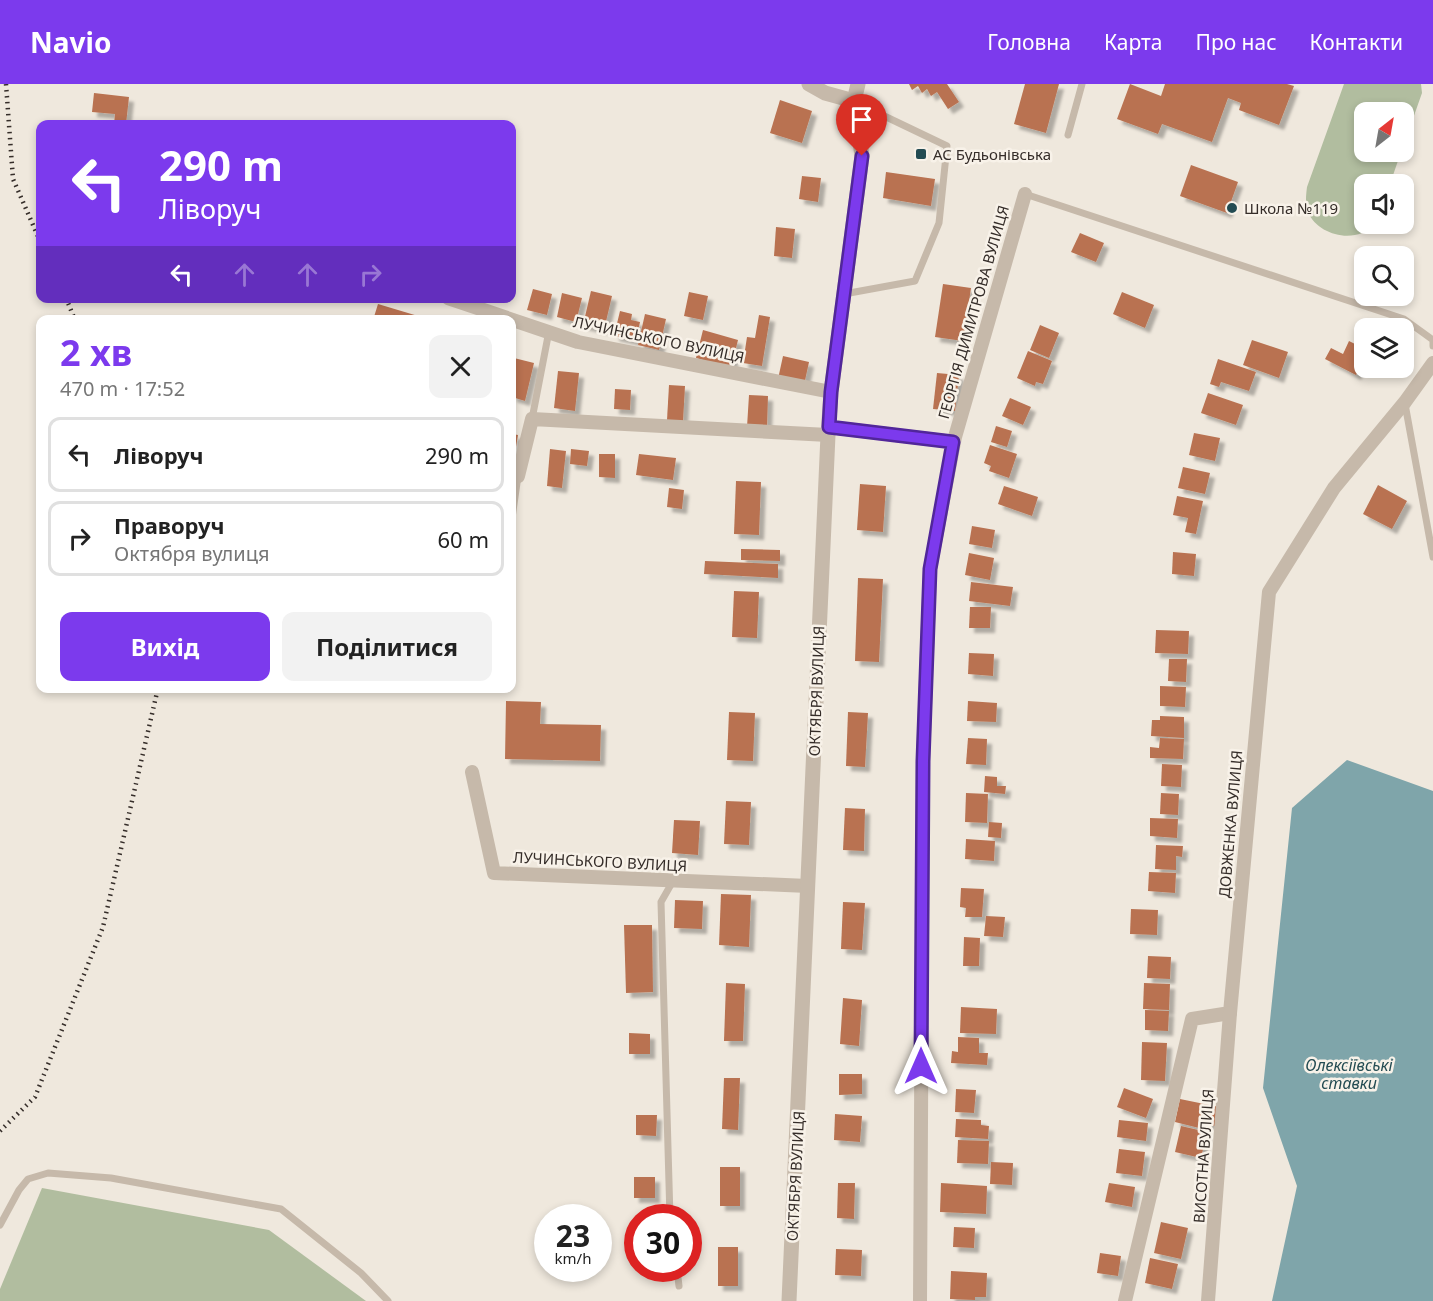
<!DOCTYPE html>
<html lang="uk">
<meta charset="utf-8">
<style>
:root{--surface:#fff;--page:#f2f2f2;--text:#222;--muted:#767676;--line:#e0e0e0;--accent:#7c3aed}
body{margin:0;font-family:"Noto Sans",sans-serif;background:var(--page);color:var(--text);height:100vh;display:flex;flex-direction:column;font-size:22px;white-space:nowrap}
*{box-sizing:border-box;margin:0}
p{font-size:20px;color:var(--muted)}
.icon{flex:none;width:33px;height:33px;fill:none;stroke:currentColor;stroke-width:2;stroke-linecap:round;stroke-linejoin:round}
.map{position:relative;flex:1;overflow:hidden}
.panel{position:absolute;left:36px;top:231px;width:480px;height:378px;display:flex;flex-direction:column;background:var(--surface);border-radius:12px;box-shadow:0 3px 9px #0003}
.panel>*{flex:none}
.hud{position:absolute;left:36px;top:36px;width:480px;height:183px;border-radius:12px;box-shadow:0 3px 9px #0003;background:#7c3aed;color:#fff;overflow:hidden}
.needle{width:39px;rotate:31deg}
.buttons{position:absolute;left:1354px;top:18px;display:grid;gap:12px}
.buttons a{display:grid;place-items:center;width:60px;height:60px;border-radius:12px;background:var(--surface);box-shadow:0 3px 9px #0003;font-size:30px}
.speed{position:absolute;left:534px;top:1120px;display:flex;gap:12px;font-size:30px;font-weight:700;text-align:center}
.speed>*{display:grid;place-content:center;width:78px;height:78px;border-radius:50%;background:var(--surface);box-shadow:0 3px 9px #0003;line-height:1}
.speed small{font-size:15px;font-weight:400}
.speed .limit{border:9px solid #d22;background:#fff;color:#111}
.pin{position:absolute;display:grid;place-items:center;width:51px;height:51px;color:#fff;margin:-62px -26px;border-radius:50% 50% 50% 0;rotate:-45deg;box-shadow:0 0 6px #0007}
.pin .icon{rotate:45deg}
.me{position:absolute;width:66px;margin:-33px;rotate:0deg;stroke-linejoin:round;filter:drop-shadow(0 0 4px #0008)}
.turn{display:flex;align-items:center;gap:21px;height:126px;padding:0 24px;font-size:27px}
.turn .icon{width:78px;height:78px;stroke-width:2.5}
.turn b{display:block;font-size:42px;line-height:51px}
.lanes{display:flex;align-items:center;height:57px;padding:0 24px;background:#0003;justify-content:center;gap:30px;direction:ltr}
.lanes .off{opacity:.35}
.round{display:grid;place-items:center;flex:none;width:63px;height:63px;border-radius:12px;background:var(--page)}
.summary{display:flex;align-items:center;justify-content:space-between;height:102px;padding:0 24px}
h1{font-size:36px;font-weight:700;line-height:45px;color:var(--accent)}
.cta{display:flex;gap:12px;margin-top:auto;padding:12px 24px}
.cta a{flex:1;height:69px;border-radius:12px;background:var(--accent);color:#fff;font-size:24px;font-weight:700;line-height:69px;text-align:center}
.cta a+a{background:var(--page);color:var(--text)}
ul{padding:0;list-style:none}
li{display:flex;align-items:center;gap:18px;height:75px;margin:0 12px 9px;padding:0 12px;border:3px solid var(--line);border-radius:12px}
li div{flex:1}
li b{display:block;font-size:22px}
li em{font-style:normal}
header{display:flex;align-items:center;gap:36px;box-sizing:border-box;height:84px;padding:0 30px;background:var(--accent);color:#fff}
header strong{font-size:28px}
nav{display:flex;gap:33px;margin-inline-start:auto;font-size:21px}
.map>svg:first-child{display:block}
.green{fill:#b1bd9f}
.water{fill:#7fa5aa}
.building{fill:#b97251;filter:url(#shadow)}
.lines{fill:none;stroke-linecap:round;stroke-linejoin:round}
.service{stroke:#c6b9aa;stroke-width:7}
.minor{stroke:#c6b9aa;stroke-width:14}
.tertiary{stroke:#c6b9aa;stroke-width:15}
.rail{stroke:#352d29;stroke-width:4.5;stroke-dasharray:1.5 4.5;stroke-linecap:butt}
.route-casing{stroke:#51269a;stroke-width:15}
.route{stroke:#7c3aed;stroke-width:10}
.poi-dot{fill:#234b52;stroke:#f8f2e9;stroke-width:2}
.labels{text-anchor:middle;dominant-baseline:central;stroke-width:5;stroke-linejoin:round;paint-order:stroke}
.poi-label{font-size:15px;fill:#352d29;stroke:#f8f2e9;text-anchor:start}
.street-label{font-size:15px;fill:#352d29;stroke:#f8f2e9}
.water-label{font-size:16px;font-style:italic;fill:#234b52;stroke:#f8f2e9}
</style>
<header>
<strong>Navio</strong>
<nav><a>Головна</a><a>Карта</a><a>Про нас</a><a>Контакти</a></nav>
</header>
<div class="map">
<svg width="1433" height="1217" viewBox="0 0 1433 1217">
<defs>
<filter id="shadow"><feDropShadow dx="5" dy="5" stdDeviation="1.5" flood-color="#0004"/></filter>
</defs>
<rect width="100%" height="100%" fill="#efe8dd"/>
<!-- green -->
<g class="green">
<path d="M1344 0H1421L1422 9 1404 60V28H1365V68H1401L1390 100H1365V140H1374C1357 161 1318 152 1308 128 1305 120 1306 111 1307 103Z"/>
<polygon points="42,1104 269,1146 366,1217 0,1217 0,1205"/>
</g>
<!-- water -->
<polygon class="water" points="1347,676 1433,707 1433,1217 1272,1217 1297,1102 1263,1004 1292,724"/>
<!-- building -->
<g class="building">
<polygon points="909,0 947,0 959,18 948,25 937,8 931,12 927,5 922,9 918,2 912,6"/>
<polygon points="1025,0 1059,0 1046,49 1014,40"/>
<polygon points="1130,0 1161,12 1165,0 1287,0 1294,2 1279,41 1239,26 1241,19 1228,14 1212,58 1162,40 1158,50 1117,35"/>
<polygon points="94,9 129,13 126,40 114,40 115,30 92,28"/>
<polygon points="780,16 812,27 802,59 770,49"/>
<polygon points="1191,81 1238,98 1227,129 1180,112"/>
<polygon points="886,88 935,95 931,122 883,114"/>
<polygon points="802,92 821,94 818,118 799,115"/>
<polygon points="776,143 795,145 792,174 774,172"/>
<polygon points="1080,149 1104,159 1096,178 1071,168"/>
<polygon points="943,200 971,204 963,257 935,253"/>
<polygon points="533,205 552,210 547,231 527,226"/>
<polygon points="591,207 612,212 604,246 583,241"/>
<polygon points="689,208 708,212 703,236 684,232"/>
<polygon points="1122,208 1154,221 1145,244 1113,230"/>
<polygon points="562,209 582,214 576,238 557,233"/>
<polygon points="378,220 418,232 417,236 373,236"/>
<polygon points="620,227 632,230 631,236 640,238 636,257 614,252"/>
<polygon points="645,230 666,235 659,266 638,261"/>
<polygon points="759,231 770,233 762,282 743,279 747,253 755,254"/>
<polygon points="1040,241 1059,249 1049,274 1030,266"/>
<polygon points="703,246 738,256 731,284 696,274"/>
<polygon points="1252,256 1288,268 1279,294 1243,281"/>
<polygon points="1349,257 1365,265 1365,274 1356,291 1325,275 1331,264 1343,270"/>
<polygon points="1028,267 1052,277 1043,300 1036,298 1035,302 1017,294"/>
<polygon points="783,272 809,278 804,301 778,295"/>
<polygon points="514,274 534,279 525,317 512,313 512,285"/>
<polygon points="1218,275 1256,288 1249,307 1221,298 1219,303 1210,300"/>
<polygon points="558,287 579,289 575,327 554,324"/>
<polygon points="937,289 959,291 955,327 933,325"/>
<polygon points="669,301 685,302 683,337 667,336"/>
<polygon points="615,305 631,306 630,326 614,325"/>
<polygon points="1208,309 1243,321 1236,341 1201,329"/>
<polygon points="749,311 768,312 767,343 747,343"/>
<polygon points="1010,314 1031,323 1023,341 1002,332"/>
<polygon points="996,342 1012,347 1007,363 991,358"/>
<polygon points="1194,349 1220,354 1215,377 1189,371"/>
<polygon points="512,350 518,351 513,381 512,380"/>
<polygon points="990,361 1017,370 1009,394 989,387 991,382 984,379"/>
<polygon points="550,365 566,367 562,404 547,402"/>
<polygon points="571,365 589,367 587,382 570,380"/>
<polygon points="599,370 615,370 615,394 599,393"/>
<polygon points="639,370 676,374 673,396 636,391"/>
<polygon points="1183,383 1210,389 1205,410 1178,404"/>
<polygon points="736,397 761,398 759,451 734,450"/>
<polygon points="860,400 886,402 883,448 857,446"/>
<polygon points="1378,401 1407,417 1392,445 1363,430"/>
<polygon points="1004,402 1038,413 1032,432 998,420"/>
<polygon points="669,404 684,406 682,425 667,423"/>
<polygon points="1177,412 1203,417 1196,450 1185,448 1188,434 1173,431"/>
<polygon points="972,442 995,446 992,464 969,460"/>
<polygon points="741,465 780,466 780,477 741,476"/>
<polygon points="1173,468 1196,470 1194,492 1172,490"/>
<polygon points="969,469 994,474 990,496 965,491"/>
<polygon points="705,477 778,480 778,494 704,490"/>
<polygon points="858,494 883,495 879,578 855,577"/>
<polygon points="971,498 1013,503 1010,522 969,517"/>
<polygon points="734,507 759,508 757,554 732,553"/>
<polygon points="970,523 991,523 990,544 969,544"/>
<polygon points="1156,546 1189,547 1188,570 1155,569"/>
<polygon points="969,569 994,570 993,592 968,590"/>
<polygon points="1169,575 1187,575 1186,598 1168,597"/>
<polygon points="1160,602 1186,603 1185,623 1160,622"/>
<polygon points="506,617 541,618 540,640 601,641 600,677 505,675"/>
<polygon points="968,617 997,619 996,638 967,637"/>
<polygon points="729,628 755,629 753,677 727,676"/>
<polygon points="848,628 868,629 865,683 846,682"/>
<polygon points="1160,632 1184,633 1184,654 1151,652 1152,636 1160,636"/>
<polygon points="968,654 987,655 986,681 966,680"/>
<polygon points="1160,654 1184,655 1183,675 1150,674 1150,663 1159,664"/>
<polygon points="1162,680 1182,681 1181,703 1161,702"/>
<polygon points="985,692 997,693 997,702 1006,702 1005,710 984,708"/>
<polygon points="966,709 988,710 987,739 965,738"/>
<polygon points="1161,709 1179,710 1178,731 1160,730"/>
<polygon points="726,717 751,718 749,761 724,760"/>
<polygon points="845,724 865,725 864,767 843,766"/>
<polygon points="1150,734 1178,735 1177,754 1150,752"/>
<polygon points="674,736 700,737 698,771 672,769"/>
<polygon points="989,738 1002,739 1001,754 988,753"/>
<polygon points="966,755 995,757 994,777 965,775"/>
<polygon points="1156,761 1183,762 1182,773 1176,772 1176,786 1155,785"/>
<polygon points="1149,788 1176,789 1175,809 1148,807"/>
<polygon points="961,804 984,805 982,833 965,833 966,824 960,823"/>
<polygon points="721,810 751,811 749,863 719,861"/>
<polygon points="675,816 703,817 702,845 674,844"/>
<polygon points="843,818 865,819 862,866 841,865"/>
<polygon points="1131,825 1158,826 1157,851 1130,850"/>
<polygon points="986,832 1005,833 1003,853 984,852"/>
<polygon points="624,841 652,841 653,908 626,909"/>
<polygon points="964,853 980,854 979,882 963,882"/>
<polygon points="1148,872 1171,873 1170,895 1147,894"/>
<polygon points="726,899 745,900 743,957 724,957"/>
<polygon points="1144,899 1170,900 1169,926 1143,925"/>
<polygon points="843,914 862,916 859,962 840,960"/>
<polygon points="961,923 997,925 996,950 960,949"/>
<polygon points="1145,926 1169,927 1168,947 1145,946"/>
<polygon points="629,949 650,950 650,970 629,970"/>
<polygon points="958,953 979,954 979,969 988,969 987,981 951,979 952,967 958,968"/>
<polygon points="1142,958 1167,959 1165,997 1141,996"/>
<polygon points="839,990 862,990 862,1010 839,1011"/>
<polygon points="724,994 740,994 738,1046 722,1045"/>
<polygon points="1124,1004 1153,1015 1146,1034 1117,1023"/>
<polygon points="956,1005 976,1006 974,1029 955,1028"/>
<polygon points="1180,1015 1219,1023 1215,1042 1200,1038 1199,1044 1175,1038"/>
<polygon points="835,1030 862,1032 860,1058 834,1056"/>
<polygon points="636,1031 657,1031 656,1052 636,1051"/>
<polygon points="956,1035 981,1036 981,1041 989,1042 988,1055 955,1053"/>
<polygon points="1119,1036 1148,1039 1146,1057 1117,1053"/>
<polygon points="1181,1042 1207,1048 1201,1074 1175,1068"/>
<polygon points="958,1056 989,1057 988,1080 957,1079"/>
<polygon points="1119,1065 1145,1068 1142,1092 1116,1089"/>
<polygon points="991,1078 1013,1079 1012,1101 990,1100"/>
<rect x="720" y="1083" width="20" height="39"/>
<rect x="634" y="1093" width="21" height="21"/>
<polygon points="838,1099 855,1099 854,1135 837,1134"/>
<polygon points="941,1099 987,1102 986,1130 940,1128"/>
<polygon points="1109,1099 1135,1103 1132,1123 1105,1118"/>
<polygon points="1161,1138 1188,1144 1181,1175 1154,1169"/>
<polygon points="954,1143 975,1144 974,1164 953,1163"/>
<rect x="718" y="1163" width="20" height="39"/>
<polygon points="836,1165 862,1166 861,1192 835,1191"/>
<polygon points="1100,1169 1121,1172 1118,1192 1097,1189"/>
<polygon points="1150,1174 1178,1180 1172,1205 1145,1199"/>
<polygon points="951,1187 987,1189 986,1213 975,1213 975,1216 950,1215"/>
</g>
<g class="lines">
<!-- service -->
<g class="service">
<polyline points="1068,51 1082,0"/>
<polyline points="1025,110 1404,235 1433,256 1433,262"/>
<polyline points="844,210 915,197 939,139 947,62 855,18"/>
<polyline points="1405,320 1433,473"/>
<polyline points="532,335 549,247"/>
<polyline points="512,434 518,392"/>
<polyline points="670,1134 661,818 673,797"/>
<polyline points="0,1141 19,1106 28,1095 48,1089 111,1094 281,1125 361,1189 388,1217"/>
<polyline points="677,1185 679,1202"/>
</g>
<!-- minor -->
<g class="minor">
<polyline points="448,214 578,258 831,308"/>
<polyline points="829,343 953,358"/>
<polyline points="512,392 518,392 532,335 828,351"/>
<polyline points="472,688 494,789 808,802"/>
<polyline points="920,1217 923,677 930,485 955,353 1025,110"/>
<polyline points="1125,1217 1192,935 1230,929 1269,508 1334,404 1405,318 1433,279"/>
<polyline points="1208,1217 1230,929"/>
</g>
<!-- tertiary -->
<g class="tertiary">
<polyline points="809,0 825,9 854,17"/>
<polyline points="789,1217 828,351 831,308 862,72 854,17 858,0"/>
</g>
<!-- rail -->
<g class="rail">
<polyline points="6,0 13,95 40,157"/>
<polyline points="66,214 75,236"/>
<polyline points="0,1047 35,1013 103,843 158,604"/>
</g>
</g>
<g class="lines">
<defs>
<polyline id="route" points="862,72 831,308 829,343 953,358 930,485 923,677 921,982"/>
</defs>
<!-- route casing -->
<use href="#route" class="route-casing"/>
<!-- route -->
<use href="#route" class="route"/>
</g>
<!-- markers -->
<g class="poi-dot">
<rect x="915" y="64" width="12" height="12" rx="3"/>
<circle cx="1232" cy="124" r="6"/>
</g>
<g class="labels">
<!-- poi labels -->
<g class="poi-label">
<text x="933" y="70">АС Будьонівська</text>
<text x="1244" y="124">Школа №119</text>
</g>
<!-- street labels -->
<g class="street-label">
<text transform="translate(973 228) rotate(-74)">ГЕОРГІЯ ДИМИТРОВА ВУЛИЦЯ</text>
<text transform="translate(659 255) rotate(12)">ЛУЧИНСЬКОГО ВУЛИЦЯ</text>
<text transform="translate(816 607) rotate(-88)">ОКТЯБРЯ ВУЛИЦЯ</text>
<text transform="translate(1230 740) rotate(-85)">ДОВЖЕНКА ВУЛИЦЯ</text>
<text transform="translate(600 777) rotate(3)">ЛУЧИНСЬКОГО ВУЛИЦЯ</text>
<text transform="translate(1203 1072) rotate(-86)">ВИСОТНА ВУЛИЦЯ</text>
<text transform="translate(795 1092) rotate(-87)">ОКТЯБРЯ ВУЛИЦЯ</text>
</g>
<!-- water labels -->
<g class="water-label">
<text x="1349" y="981">Олексіївські<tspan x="1349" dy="18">ставки</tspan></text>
</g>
</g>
</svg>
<div class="buttons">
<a><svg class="needle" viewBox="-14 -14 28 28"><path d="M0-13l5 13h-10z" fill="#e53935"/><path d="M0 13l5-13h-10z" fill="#767676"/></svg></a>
<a><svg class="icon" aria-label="sound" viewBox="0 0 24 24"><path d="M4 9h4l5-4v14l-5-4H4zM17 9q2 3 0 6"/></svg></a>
<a><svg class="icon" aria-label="search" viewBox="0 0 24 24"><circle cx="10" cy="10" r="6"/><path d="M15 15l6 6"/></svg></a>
<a><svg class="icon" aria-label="layers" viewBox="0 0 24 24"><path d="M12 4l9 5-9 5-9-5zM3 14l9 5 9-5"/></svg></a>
</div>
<div class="speed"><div>23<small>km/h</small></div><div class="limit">30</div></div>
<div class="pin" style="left:862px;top:72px;background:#d93025"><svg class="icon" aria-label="arrive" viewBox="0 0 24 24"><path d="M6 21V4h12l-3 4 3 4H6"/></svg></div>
<svg class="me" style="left:921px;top:982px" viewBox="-20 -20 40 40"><path d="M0-17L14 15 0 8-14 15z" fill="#7c3aed" stroke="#fff" stroke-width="4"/></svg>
<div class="hud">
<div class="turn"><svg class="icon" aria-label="left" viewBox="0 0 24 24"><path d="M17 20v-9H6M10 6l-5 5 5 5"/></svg><div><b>290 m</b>Ліворуч</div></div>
<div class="lanes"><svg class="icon" aria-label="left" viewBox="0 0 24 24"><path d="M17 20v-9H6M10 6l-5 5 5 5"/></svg><svg class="icon off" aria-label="ahead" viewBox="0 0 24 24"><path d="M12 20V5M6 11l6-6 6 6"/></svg><svg class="icon off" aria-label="ahead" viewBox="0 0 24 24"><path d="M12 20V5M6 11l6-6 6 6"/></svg><svg class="icon off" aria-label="right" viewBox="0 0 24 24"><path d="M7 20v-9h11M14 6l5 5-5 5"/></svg></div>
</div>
<section class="panel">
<div class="summary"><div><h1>2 хв</h1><p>470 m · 17:52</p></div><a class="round"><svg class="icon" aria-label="close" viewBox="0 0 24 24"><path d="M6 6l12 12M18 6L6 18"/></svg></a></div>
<ul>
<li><svg class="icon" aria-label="left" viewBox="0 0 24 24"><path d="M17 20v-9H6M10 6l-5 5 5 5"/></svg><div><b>Ліворуч</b></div><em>290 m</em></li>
<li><svg class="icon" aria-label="right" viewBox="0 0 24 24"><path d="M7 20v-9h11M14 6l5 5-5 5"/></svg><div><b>Праворуч</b><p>Октября вулиця</p></div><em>60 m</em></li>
</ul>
<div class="cta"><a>Вихід</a><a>Поділитися</a></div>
</section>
</div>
